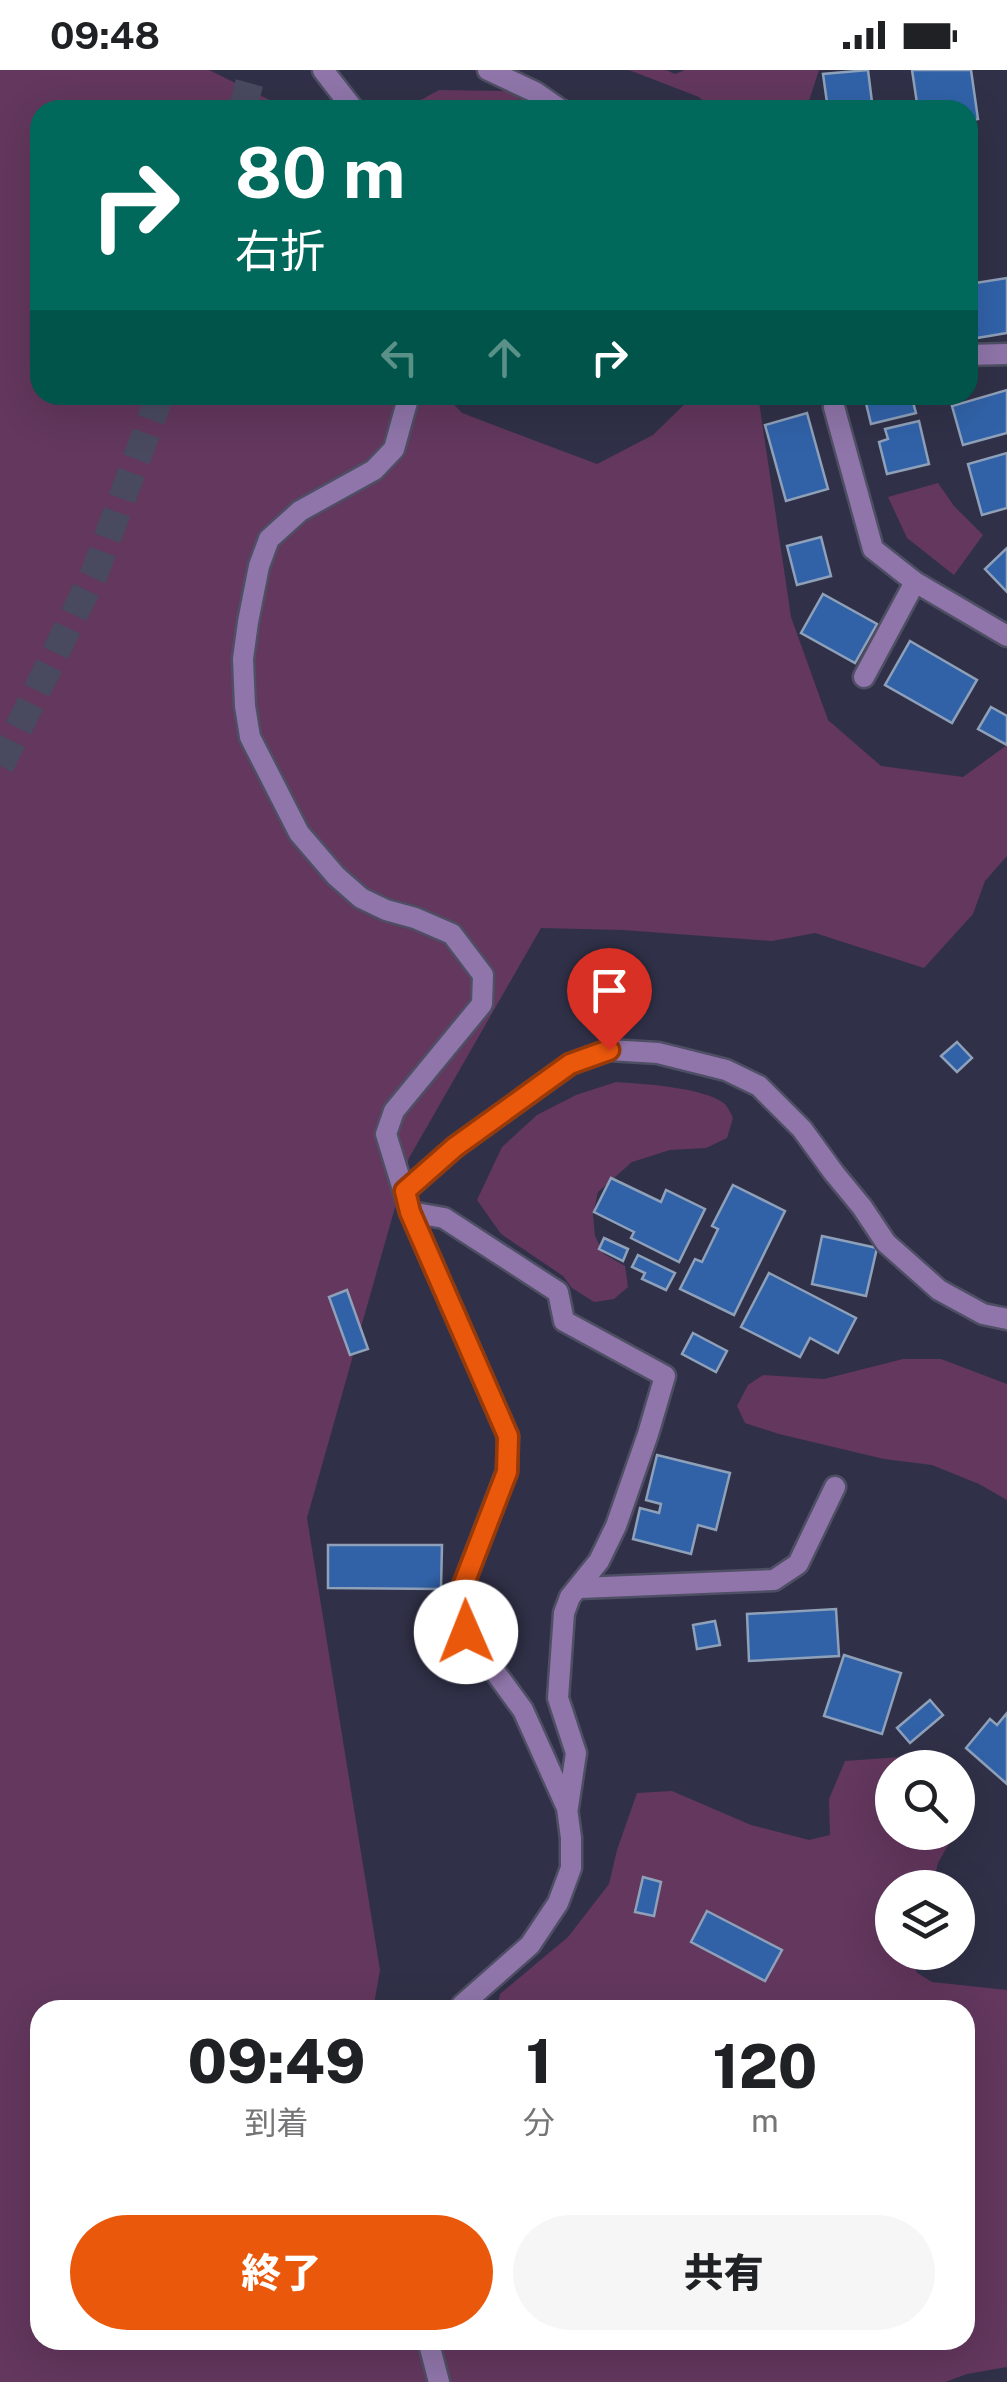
<!DOCTYPE html>
<html lang="ja">
<meta charset="utf-8">
<style>
:root{--surface:#fff;--page:#f6f6f6;--text:#202124;--muted:#757577;--accent:#ea580c}
body{margin:0;font-family:"Public Sans","Noto Sans JP",sans-serif;background:var(--page);color:var(--text);height:100vh;display:flex;flex-direction:column;font-size:38px;white-space:nowrap}
*{box-sizing:border-box;margin:0}
p{font-size:32px;color:var(--muted)}
.icon{flex:none;width:55px;height:55px;fill:none;stroke:currentColor;stroke-width:2;stroke-linecap:round;stroke-linejoin:round}
.map{position:relative;flex:1;overflow:hidden}
.sheet{position:absolute;left:30px;top:1930px;width:945px;height:350px;display:flex;flex-direction:column;background:var(--surface);border-radius:30px;box-shadow:0 10px 40px #0002}
.sheet>*{flex:none}
.top-card{position:absolute;left:30px;top:30px;width:948px;height:305px;border-radius:30px;box-shadow:0 10px 40px #0002;background:#00695c;color:#fff;overflow:hidden}
.tools{position:absolute;left:875px;top:1680px;display:grid;gap:20px}
.tools a{display:grid;place-items:center;width:100px;height:100px;border-radius:50%;background:var(--surface);box-shadow:0 10px 40px #0002;font-size:50px}
.pin{position:absolute;display:grid;place-items:center;width:85px;height:85px;color:#fff;margin:-102px -42px;border-radius:50% 50% 50% 0;rotate:-45deg;box-shadow:0 0 10px #0007}
.pin .icon{rotate:45deg}
.me{position:absolute;width:110px;margin:-55px;rotate:359deg;stroke-linejoin:round;filter:drop-shadow(0 0 8px #0008)}
.turn{display:flex;align-items:center;gap:35px;height:210px;padding:0 40px;font-size:45px}
.turn .icon{width:130px;height:130px;stroke-width:2.5}
.turn b{display:block;font-size:70px;line-height:85px}
.lanes{display:flex;align-items:center;height:95px;padding:0 40px;background:#0003;justify-content:center;gap:50px;direction:ltr}
.lanes .off{opacity:.35}
.eta{display:flex;justify-content:space-evenly;align-items:center;height:170px;text-align:center}
.eta b{font-size:60px;font-weight:800;line-height:70px}
.action{display:flex;gap:20px;margin-top:auto;padding:20px 40px}
.action a{flex:1;height:115px;border-radius:60px;background:var(--accent);color:#fff;font-size:40px;font-weight:800;line-height:115px;text-align:center}
.action a+a{background:var(--page);color:var(--text)}
.status{display:flex;justify-content:space-between;align-items:center;height:70px;padding:0 50px;background:var(--surface);direction:ltr}
.status svg{height:28px;fill:currentColor}
.map>svg:first-child{display:block}
.green{fill:#63375e}
.building{fill:#3162a8;stroke:#8fa0b9;stroke-width:2.5}
.lines{fill:none;stroke-linecap:round;stroke-linejoin:round}
.trunk-tunnel{stroke:#494a60;stroke-width:28;stroke-dasharray:28 14;stroke-linecap:butt}
.minor-casing{stroke:#4e4f64;stroke-width:25}
.minor{stroke:#8f75a9;stroke-width:20}
.route-casing{stroke:#983908;stroke-width:25}
.route{stroke:#ea580c;stroke-width:18}
</style>
<div class="status"><b>09:48</b><svg viewBox="0 0 49 12"><path d="M0 12V9h3v3zM5 12V6h3v6zM10 12V3h3v9zM15 12V0h3v12zM26 1h20v11H26zM47 4h2v5h-2z"/></svg></div>
<div class="map">
<svg width="1007" height="2312" viewBox="0 0 1007 2312">
<rect width="100%" height="100%" fill="#303148"/>
<!-- green -->
<g class="green">
<polygon points="0,0 209,0 290,40 40,40 40,325 445,325 462,343 597,394 653,365 694,325 758,325 791,547 828,650 881,696 963,707 1007,675 1007,786 985,811 973,844 924,898 815,863 772,871 623,860 541,858 409,1088 307,1448 380,1900 373,1940 40,1940 40,2270 965,2270 965,1940 497,1940 500,1924 568,1867 609,1814 617,1780 637,1723 672,1721 751,1755 809,1770 830,1765 829,1729 845,1691 914,1686 927,1697 892,1698 892,1762 950,1763 951,1770 938,1793 932,1817 892,1818 892,1882 917,1883 916,1902 932,1912 1007,1920 1007,2297 967,2304 945,2312 0,2312"/>
<polygon points="629,0 666,0 675,4 685,0 819,0 806,40 712,40 699,27"/>
<polygon points="439,20 506,21 541,40 416,40 419,31"/>
<polygon points="938,413 954,436 983,465 954,505 907,468 888,427"/>
<path d="M616 1012C643 1014 704 1017 725 1034 728 1038 731 1043 733 1048L727 1068 706 1078 670 1080 632 1092 598 1122 593 1144 595 1166 604 1184 625 1196 628 1217 614 1229 594 1232 572 1218 563 1206 501 1164 477 1130 502 1077 537 1045 576 1025Z"/>
<polygon points="903,1289 941,1289 1007,1314 1007,1430 979,1414 932,1395 884,1389 779,1364 745,1353 737,1336 748,1315 763,1305 824,1309"/>
</g>
<!-- building -->
<g class="building">
<polygon points="868,0 873,40 828,40 823,4"/>
<polygon points="912,0 971,0 978,49 968,51 968,40 918,40"/>
<polygon points="1007,208 1007,263 977,268 969,214"/>
<polygon points="1007,320 1007,363 963,375 952,336"/>
<polygon points="864,325 911,325 916,343 871,354"/>
<polygon points="807,343 828,419 786,431 765,355"/>
<polygon points="919,351 929,394 887,404 879,372 888,369 885,359"/>
<polygon points="1007,383 1007,438 982,445 968,394"/>
<polygon points="821,467 831,506 797,515 787,476"/>
<polygon points="1007,478 1007,522 985,499"/>
<polygon points="823,524 877,554 855,593 801,563"/>
<polygon points="910,571 977,610 952,653 885,615"/>
<polygon points="991,637 1007,646 1007,675 978,659"/>
<polygon points="957,972 972,988 957,1002 941,986"/>
<polygon points="611,1108 661,1132 666,1120 705,1139 679,1192 631,1168 634,1162 594,1142"/>
<polygon points="733,1115 785,1141 734,1245 680,1219 695,1189 702,1192 718,1159 712,1156"/>
<polygon points="822,1166 877,1178 866,1226 812,1214"/>
<polygon points="604,1168 628,1179 623,1191 599,1179"/>
<polygon points="638,1185 675,1203 666,1220 642,1209 645,1203 632,1197"/>
<polygon points="769,1203 856,1248 838,1283 810,1268 800,1287 741,1257"/>
<polygon points="347,1220 368,1279 350,1285 329,1227"/>
<polygon points="693,1263 727,1281 716,1302 682,1284"/>
<polygon points="657,1385 730,1403 716,1460 698,1455 691,1484 633,1469 640,1438 659,1443 661,1434 646,1430"/>
<polygon points="328,1475 442,1475 441,1519 328,1518"/>
<polygon points="836,1539 839,1586 749,1591 747,1544"/>
<polygon points="715,1551 720,1575 697,1579 693,1555"/>
<polygon points="844,1585 901,1603 882,1664 824,1646"/>
<polygon points="930,1630 943,1645 910,1673 897,1658"/>
<polygon points="1007,1643 1007,1714 966,1678 990,1649 997,1655"/>
<polygon points="643,1807 661,1812 654,1846 635,1842"/>
<polygon points="707,1841 782,1880 765,1911 691,1872"/>
</g>
<g class="lines">
<!-- trunk-tunnel -->
<g class="trunk-tunnel">
<polyline points="242,40 253,0"/>
<polyline points="0,696 95,502 160,325"/>
</g>
<defs>
<g id="minor">
<polyline points="323,0 354,40"/>
<polyline points="488,0 535,22 561,40"/>
<polyline points="968,285 1007,284"/>
<polyline points="409,325 394,379 374,400 300,441 269,469 259,496 248,552 243,589 245,636 250,667 299,763 336,806 361,828 386,840 415,848 452,864 483,905 482,934 394,1041 386,1064 410,1142 508,1366 507,1401 461,1521 466,1562 523,1640 567,1738 571,1768 571,1798 558,1833 530,1875 462,1935 460,1940"/>
<polyline points="834,337 873,479 915,512 1007,566"/>
<polyline points="864,607 915,512"/>
<polyline points="405,1121 455,1077 570,994 609,980 658,983 726,1000 759,1016 802,1059 834,1103 862,1137 886,1173 939,1220 983,1244 1007,1249"/>
<polyline points="410,1142 444,1148 558,1222 564,1251 665,1306 648,1364 616,1456 599,1491 570,1527 564,1543 558,1628 576,1683 568,1737"/>
<polyline points="580,1518 774,1510 798,1494 835,1417"/>
<polyline points="428,2270 439,2312"/>
</g>
</defs>
<!-- minor casing -->
<use href="#minor" class="minor-casing"/>
<!-- minor -->
<use href="#minor" class="minor"/>
</g>
<g class="lines">
<defs>
<polyline id="route" points="466,1562 461,1521 507,1402 508,1366 410,1142 405,1121 455,1077 570,994 609,980"/>
</defs>
<!-- route casing -->
<use href="#route" class="route-casing"/>
<!-- route -->
<use href="#route" class="route"/>
</g>
</svg>
<div class="tools">
<a><svg class="icon" aria-label="search" viewBox="0 0 24 24"><circle cx="10" cy="10" r="6"/><path d="M15 15l6 6"/></svg></a>
<a><svg class="icon" aria-label="layers" viewBox="0 0 24 24"><path d="M12 4l9 5-9 5-9-5zM3 14l9 5 9-5"/></svg></a>
</div>
<div class="pin" style="left:609px;top:980px;background:#d93025"><svg class="icon" aria-label="arrive" viewBox="0 0 24 24"><path d="M6 21V4h12l-3 4 3 4H6"/></svg></div>
<svg class="me" style="left:466px;top:1562px" viewBox="-20 -20 40 40"><circle r="19" fill="#fff"/><path d="M0-13L10 11 0 6-10 11z" fill="#ea580c"/></svg>
<div class="top-card">
<div class="turn"><svg class="icon" aria-label="right" viewBox="0 0 24 24"><path d="M7 20v-9h11M14 6l5 5-5 5"/></svg><div><b>80 m</b>右折</div></div>
<div class="lanes"><svg class="icon off" aria-label="left" viewBox="0 0 24 24"><path d="M17 20v-9H6M10 6l-5 5 5 5"/></svg><svg class="icon off" aria-label="ahead" viewBox="0 0 24 24"><path d="M12 20V5M6 11l6-6 6 6"/></svg><svg class="icon" aria-label="right" viewBox="0 0 24 24"><path d="M7 20v-9h11M14 6l5 5-5 5"/></svg></div>
</div>
<section class="sheet">
<div class="eta">
<div><b>09:49</b><p>到着</p></div>
<div><b>1</b><p>分</p></div>
<div><b>120</b><p>m</p></div>
</div>
<div class="action"><a>終了</a><a>共有</a></div>
</section>
</div>
